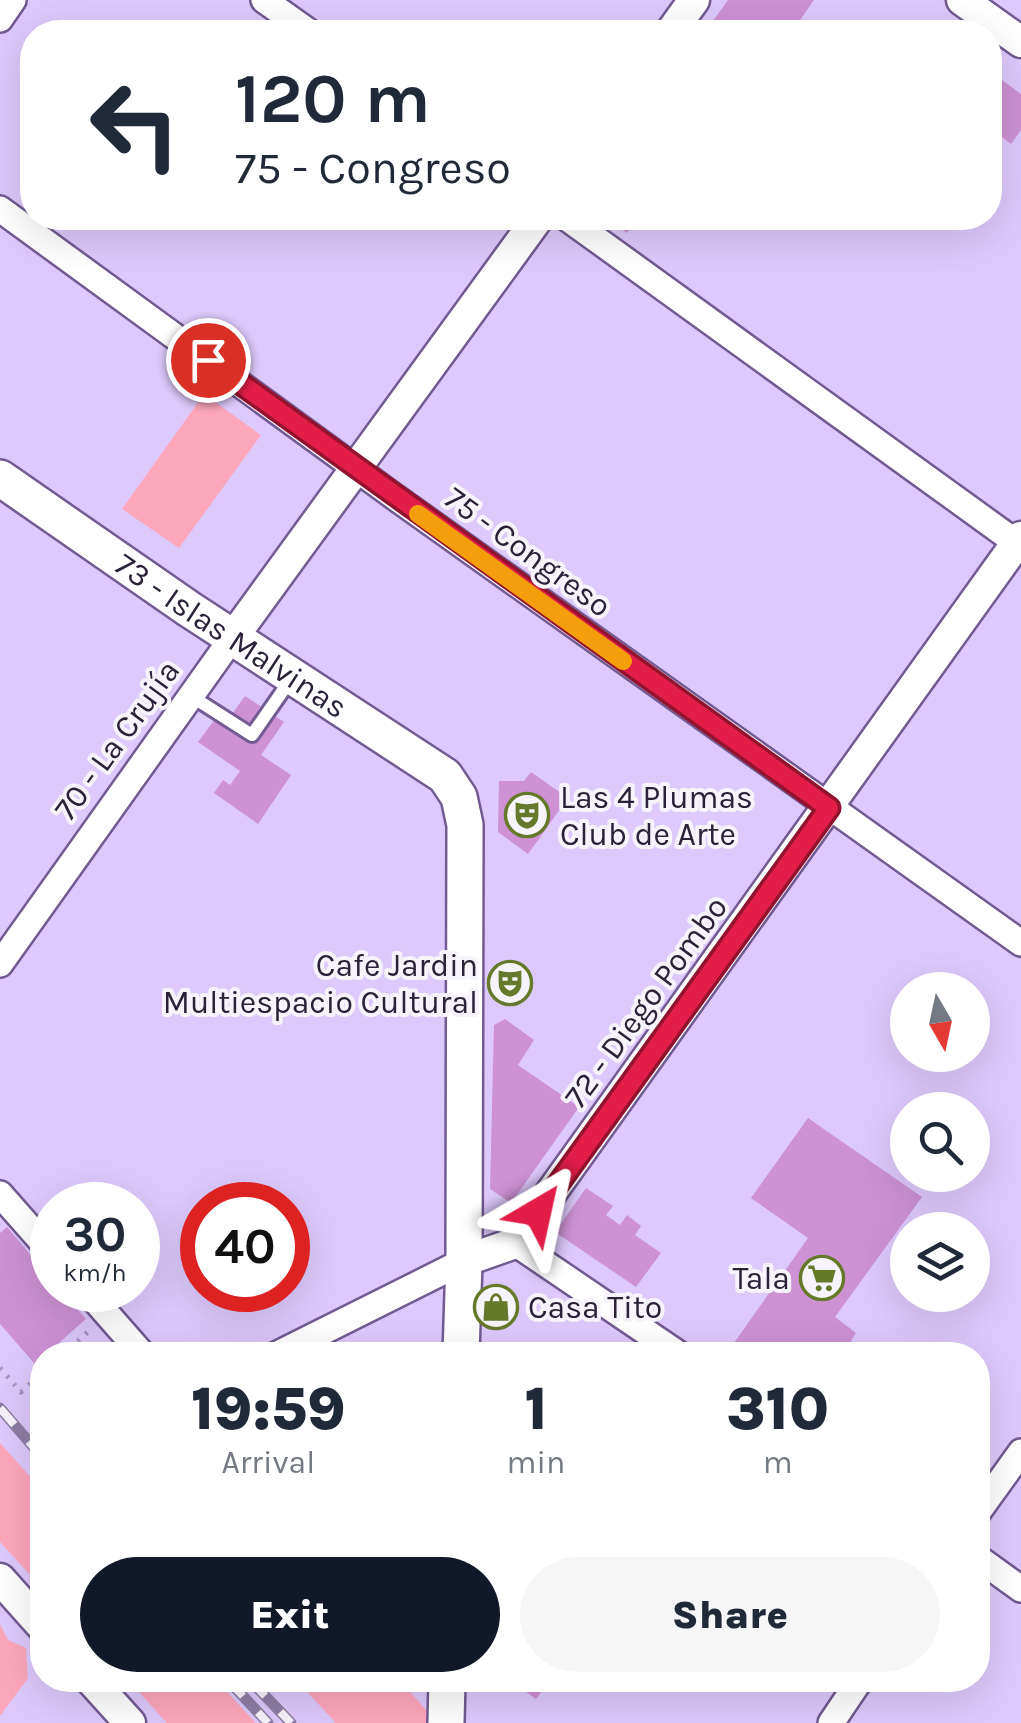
<!DOCTYPE html>
<meta charset="utf-8">
<style>
:root{--surface:#fff;--page:#f6f6f7;--text:#1f2937;--muted:#747a83;--accent:#111827}
body{margin:0;font-family:Karla,sans-serif;background:var(--page);color:var(--text);height:100vh;display:flex;flex-direction:column;font-size:38px;white-space:nowrap}
*{box-sizing:border-box;margin:0}
p{font-size:32px;color:var(--muted)}
.icon{flex:none;width:55px;height:55px;fill:none;stroke:currentColor;stroke-width:2;stroke-linecap:round;stroke-linejoin:round}
.map{position:relative;flex:1;overflow:hidden}
.details{position:absolute;left:30px;top:1342px;width:960px;height:350px;display:flex;flex-direction:column;background:var(--surface);border-radius:40px;box-shadow:0 10px 40px #0002}
.details>*{flex:none}
.guide{position:absolute;left:20px;top:20px;width:982px;height:210px;border-radius:40px;box-shadow:0 10px 40px #0002;background:#fff;color:var(--text);overflow:hidden}
.needle{width:65px;rotate:171deg}
.buttons{position:absolute;left:890px;top:972px;display:grid;gap:20px}
.buttons a{display:grid;place-items:center;width:100px;height:100px;border-radius:50%;background:var(--surface);box-shadow:0 10px 40px #0002;font-size:50px}
.speed{position:absolute;left:30px;top:1182px;display:flex;gap:20px;font-size:50px;font-weight:700;text-align:center}
.speed>*{display:grid;place-content:center;width:130px;height:130px;border-radius:50%;background:var(--surface);box-shadow:0 10px 40px #0002;line-height:1}
.speed small{font-size:25px;font-weight:400}
.speed .limit{border:15px solid #d22;background:#fff;color:#111}
.pin{position:absolute;display:grid;place-items:center;width:85px;height:85px;color:#fff;margin:-42px;border:5px solid #fff;border-radius:50%;box-shadow:0 2px 10px #0007}
.me{position:absolute;width:110px;margin:-55px;rotate:36deg;stroke-linejoin:round;filter:drop-shadow(0 0 8px #0008)}
.turn{display:flex;align-items:center;gap:35px;height:210px;padding:0 50px;font-size:45px}
.turn .icon{width:130px;height:130px;stroke-width:2.5}
.turn b{display:block;font-size:70px;line-height:85px}
.eta{display:flex;justify-content:space-evenly;align-items:center;height:170px;text-align:center}
.eta b{font-size:60px;font-weight:800;line-height:70px}
.button{display:flex;gap:20px;margin-top:auto;padding:20px 50px}
.button a{flex:1;height:115px;border-radius:60px;background:var(--accent);color:#fff;font-size:40px;font-weight:800;line-height:115px;text-align:center}
.button a+a{background:var(--page);color:var(--text)}
.map>svg:first-child{display:block}
.green{fill:#fda7bd}
.building{fill:#cd91d4}
.lines{fill:none;stroke-linecap:round;stroke-linejoin:round}
.service-casing{stroke:#725a92;stroke-width:18}
.minor-casing{stroke:#725a92;stroke-width:30}
.tertiary-casing{stroke:#725a92;stroke-width:35}
.secondary-casing{stroke:#725a92;stroke-width:40}
.path{stroke:#a695bf;stroke-width:5;stroke-dasharray:2.5 8;stroke-linecap:butt}
.service{stroke:#fff;stroke-width:12}
.minor{stroke:#fff;stroke-width:25}
.tertiary{stroke:#fff;stroke-width:30}
.secondary{stroke:#fff;stroke-width:35}
.rail-casing{stroke:#8d7da4;stroke-width:11}
.rail{stroke:#f6f3fa;stroke-width:8;stroke-dasharray:22;stroke-linecap:butt}
.route-casing{stroke:#92132f;stroke-width:25}
.route{stroke:#e11d48;stroke-width:18}
.slow{stroke:#f59e0b;stroke-width:18}
.labels{text-anchor:middle;dominant-baseline:central;stroke-width:8;stroke-linejoin:round;paint-order:stroke}
.street-label{font-size:32px;fill:#2b2139;stroke:#f6f3fa}
.poi-label{font-size:32px;fill:#2b2139;stroke:#f6f3fa;text-anchor:start}
</style>
<div class="map">
<svg width="1021" height="1723" viewBox="0 0 1021 1723">
<rect width="100%" height="100%" fill="#ddc9fc"/>
<!-- green -->
<g class="green">
<polygon points="204,394 261,435 179,548 122,509"/>
<polygon points="0,1443 42,1490 42,1588 0,1542"/>
<polygon points="0,1624 8,1640 26,1648 28,1678 0,1716"/>
<polygon points="128,1680 216,1680 256,1723 167,1723"/>
<polygon points="296,1680 400,1680 432,1717 432,1723 336,1723"/>
</g>
<!-- building -->
<g class="building">
<polygon points="728,0 814,0 798,23 811,32 705,32"/>
<polygon points="990,71 1021,94 1021,130 1011,144 990,128"/>
<polygon points="605,218 637,218 627,233"/>
<polygon points="245,696 284,722 261,755 291,775 258,824 214,793 223,780 230,785 240,771 198,742 218,715 227,721"/>
<polygon points="531,772 568,798 528,854 498,832 499,781 524,781"/>
<polygon points="505,1019 534,1040 518,1065 579,1107 511,1203 490,1189 494,1025"/>
<polygon points="808,1118 922,1197 835,1317 856,1333 851,1341 867,1352 872,1344 887,1355 736,1355 729,1350 808,1238 751,1198"/>
<polygon points="586,1188 613,1206 606,1215 620,1225 627,1215 641,1226 635,1235 661,1253 636,1287 555,1232"/>
<polygon points="7,1227 52,1280 52,1290 61,1290 86,1319 35,1364 0,1324 0,1233"/>
<polygon points="509,1680 550,1680 536,1699"/>
</g>
<g class="lines">
<defs>
<polyline id="service" points="191,696 252,735 291,679"/>
<g id="minor">
<polyline points="264,0 309,32"/>
<polyline points="0,19 13,0"/>
<polyline points="0,209 392,495 1021,943"/>
<polyline points="567,218 1021,546"/>
<polyline points="0,964 233,637"/>
<polyline points="0,1194 52,1253"/>
<polyline points="515,1243 680,1355"/>
<polyline points="86,1290 143,1355"/>
<polyline points="276,1355 464,1261"/>
<polyline points="978,1512 1021,1452"/>
<polyline points="978,1558 1021,1589"/>
<polyline points="831,1723 860,1680"/>
</g>
<g id="tertiary">
<polyline points="962,0 1021,42"/>
<polyline points="671,32 694,0"/>
<polyline points="233,637 538,218"/>
<polyline points="464,1261 515,1243 1021,537"/>
<polyline points="0,1579 42,1626"/>
<polyline points="91,1680 130,1723"/>
</g>
<g id="secondary">
<path id="s1" d="M0 478 189 609 445 776 459 797 465 825 464 1261 461 1355"/>
<polyline points="446,1723 447,1680"/>
</g>
</defs>
<!-- service casing -->
<use href="#service" class="service-casing"/>
<!-- minor casing -->
<use href="#minor" class="minor-casing"/>
<!-- tertiary casing -->
<use href="#tertiary" class="tertiary-casing"/>
<!-- secondary casing -->
<use href="#secondary" class="secondary-casing"/>
<!-- path -->
<g class="path">
<polyline points="62,1355 90,1330"/>
<polyline points="0,1368 21,1392 42,1373"/>
</g>
<!-- service -->
<use href="#service" class="service"/>
<!-- minor -->
<use href="#minor" class="minor"/>
<!-- tertiary -->
<use href="#tertiary" class="tertiary"/>
<!-- secondary -->
<use href="#secondary" class="secondary"/>
<defs>
<g id="rail">
<polyline points="0,1408 42,1457"/>
<polyline points="228,1680 268,1723"/>
<polyline points="250,1680 291,1723"/>
</g>
</defs>
<!-- rail casing -->
<use href="#rail" class="rail-casing"/>
<!-- rail -->
<use href="#rail" class="rail"/>
</g>
<g class="lines">
<defs>
<polyline id="route" points="208,360 829,808 538,1212"/>
</defs>
<!-- route casing -->
<use href="#route" class="route-casing"/>
<!-- route -->
<use href="#route" class="route"/>
<!-- slow -->
<polyline class="slow" points="418,514 623,661"/>
</g>
<!-- icons -->
<defs>
<symbol id="theatre-ring" viewBox="-11 -11 22 22"><circle r="9.5" fill="#f6f3fa" stroke="#64792a" stroke-width="1.5"/><path d="M-5-5.5Q0-4 5-5.5V0Q5 5 0 6Q-5 5-5 0ZM-3.3-2.5H-1v1.5H-3.3ZM1-2.5H3.3v1.5H1ZM-2.8 1Q0 5.5 2.8 1Z" fill="#64792a"/></symbol>
<symbol id="supermarket-ring" viewBox="-11 -11 22 22"><circle r="9.5" fill="#f6f3fa" stroke="#64792a" stroke-width="1.5"/><path d="M-6-5.5h2.5l.6 2H6L4.5 2H-2.5L-4.4-4H-6ZM-1.5 3.2a1.3 1.3 0 1 0 .1 0ZM3 3.2a1.3 1.3 0 1 0 .1 0Z" fill="#64792a"/></symbol>
<symbol id="shop-ring" viewBox="-11 -11 22 22"><circle r="9.5" fill="#f6f3fa" stroke="#64792a" stroke-width="1.5"/><path d="M-5-2.5h2.3a2.7 3.5 0 0 1 5.4 0H5L5.5 6h-11ZM-1.5-2.5h3a1.5 2.3 0 0 0-3 0Z" fill="#64792a"/></symbol>
</defs>
<g fill-rule="evenodd">
<use href="#theatre-ring" x="502" y="790" width="50" height="50"/>
<use href="#theatre-ring" x="485" y="958" width="50" height="50"/>
<use href="#supermarket-ring" x="797" y="1253" width="50" height="50"/>
<use href="#shop-ring" x="471" y="1282" width="50" height="50"/>
</g>
<g class="labels">
<!-- street labels -->
<g class="street-label">
<text transform="translate(528 552) rotate(36)">75 - Congreso</text>
<text stroke="none"><textPath href="#s1" startOffset="280">73 - Islas Malvinas</textPath></text>
<text transform="translate(117 740) rotate(-54)">70 - La Crujía</text>
<text transform="translate(646 1002) rotate(-54)">72 - Diego Pombo</text>
</g>
<!-- poi labels -->
<g class="poi-label">
<text x="560" y="797">Las 4 Plumas<tspan x="560" dy="37">Club de Arte</tspan></text>
<text x="478" y="965" text-anchor="end">Cafe Jardin<tspan x="478" dy="37">Multiespacio Cultural</tspan></text>
<text x="790" y="1278" text-anchor="end">Tala</text>
<text x="528" y="1307">Casa Tito</text>
</g>
</g>
</svg>
<div class="buttons">
<a><svg class="needle" viewBox="-14 -14 28 28"><path d="M0-13l5 13h-10z" fill="#e53935"/><path d="M0 13l5-13h-10z" fill="#747a83"/></svg></a>
<a><svg class="icon" aria-label="search" viewBox="0 0 24 24"><circle cx="10" cy="10" r="6"/><path d="M15 15l6 6"/></svg></a>
<a><svg class="icon" aria-label="layers" viewBox="0 0 24 24"><path d="M12 4l9 5-9 5-9-5zM3 14l9 5 9-5"/></svg></a>
</div>
<div class="speed"><div>30<small>km/h</small></div><div class="limit">40</div></div>
<div class="pin" style="left:208px;top:360px;background:#d93025"><svg class="icon" aria-label="arrive" viewBox="0 0 24 24"><path d="M6 21V4h12l-3 4 3 4H6"/></svg></div>
<svg class="me" style="left:538px;top:1212px" viewBox="-20 -20 40 40"><path d="M0-17L14 15 0 8-14 15z" fill="#e11d48" stroke="#fff" stroke-width="4"/></svg>
<div class="guide">
<div class="turn"><svg class="icon" aria-label="left" viewBox="0 0 24 24"><path d="M17 20v-9H6M10 6l-5 5 5 5"/></svg><div><b>120 m</b>75 - Congreso</div></div>
</div>
<section class="details">
<div class="eta">
<div><b>19:59</b><p>Arrival</p></div>
<div><b>1</b><p>min</p></div>
<div><b>310</b><p>m</p></div>
</div>
<div class="button"><a>Exit</a><a>Share</a></div>
</section>
</div>
